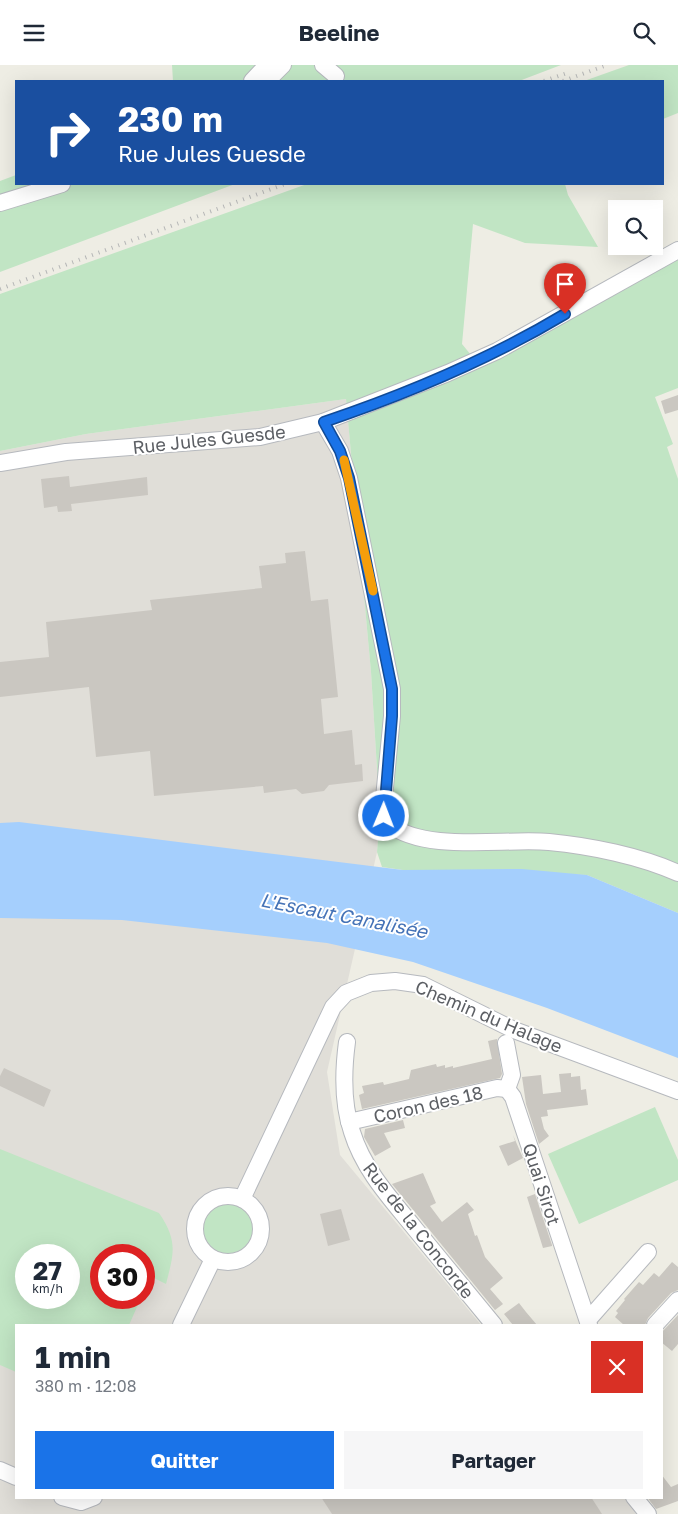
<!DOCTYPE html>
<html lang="fr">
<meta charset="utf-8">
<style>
:root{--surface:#fff;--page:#f6f6f7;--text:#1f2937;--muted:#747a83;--accent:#1a73e8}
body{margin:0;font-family:"Golos Text",sans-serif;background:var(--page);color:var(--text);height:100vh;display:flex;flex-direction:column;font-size:19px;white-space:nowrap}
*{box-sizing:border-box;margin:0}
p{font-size:16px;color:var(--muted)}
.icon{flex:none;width:28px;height:28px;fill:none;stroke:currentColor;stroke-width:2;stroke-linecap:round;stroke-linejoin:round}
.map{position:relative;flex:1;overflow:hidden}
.sheet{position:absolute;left:15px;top:1259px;width:648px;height:175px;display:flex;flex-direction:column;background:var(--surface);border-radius:0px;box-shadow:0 5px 20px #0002}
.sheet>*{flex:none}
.hud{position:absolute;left:15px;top:15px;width:649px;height:105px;border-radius:0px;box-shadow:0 5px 20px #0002;background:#1a4fa0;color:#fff;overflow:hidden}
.controls{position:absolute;left:608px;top:135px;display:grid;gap:10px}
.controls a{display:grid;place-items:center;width:55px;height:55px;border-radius:0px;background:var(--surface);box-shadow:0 5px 20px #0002;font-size:25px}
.speed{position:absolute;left:15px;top:1179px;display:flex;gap:10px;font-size:25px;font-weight:700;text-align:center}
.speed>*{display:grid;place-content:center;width:65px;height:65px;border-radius:50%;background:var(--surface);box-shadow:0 5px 20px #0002;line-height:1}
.speed small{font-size:12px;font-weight:400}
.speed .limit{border:8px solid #d22;background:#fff;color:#111}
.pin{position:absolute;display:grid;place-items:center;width:42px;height:42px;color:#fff;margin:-51px -21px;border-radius:50% 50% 50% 0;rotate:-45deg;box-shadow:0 0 5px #0007}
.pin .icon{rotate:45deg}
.me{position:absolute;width:55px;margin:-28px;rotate:1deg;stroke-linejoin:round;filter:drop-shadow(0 0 4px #0008)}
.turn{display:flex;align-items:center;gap:18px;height:105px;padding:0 20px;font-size:22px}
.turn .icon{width:65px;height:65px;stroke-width:2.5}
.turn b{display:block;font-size:35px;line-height:42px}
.round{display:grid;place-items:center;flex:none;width:52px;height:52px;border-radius:0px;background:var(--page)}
.head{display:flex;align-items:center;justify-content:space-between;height:85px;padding:0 20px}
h1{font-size:30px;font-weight:700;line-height:38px}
.button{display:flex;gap:10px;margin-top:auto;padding:10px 20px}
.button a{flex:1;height:58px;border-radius:0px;background:var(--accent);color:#fff;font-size:20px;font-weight:700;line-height:58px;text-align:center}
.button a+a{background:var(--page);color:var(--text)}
header{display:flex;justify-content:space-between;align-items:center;height:65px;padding:0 20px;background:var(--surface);font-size:22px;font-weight:700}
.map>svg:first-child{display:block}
.industrial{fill:#e0ded8;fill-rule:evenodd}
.green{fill:#c1e5c4;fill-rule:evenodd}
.water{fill:#a5cffd}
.building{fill:#cac7c1}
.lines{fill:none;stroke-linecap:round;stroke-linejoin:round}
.minor-casing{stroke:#b6b9be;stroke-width:18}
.minor{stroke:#fff;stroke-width:16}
.rail{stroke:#b5b6b6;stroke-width:4;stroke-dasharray:1 6;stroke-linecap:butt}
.route-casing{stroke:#114b97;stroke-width:12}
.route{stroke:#1a73e8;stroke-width:9}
.slow{stroke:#f59e0b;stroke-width:9}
.labels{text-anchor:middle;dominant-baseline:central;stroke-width:4;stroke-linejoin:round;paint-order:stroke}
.street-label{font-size:18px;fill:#5c5f64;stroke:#fff}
.water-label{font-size:19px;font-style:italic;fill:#4573b7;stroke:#fff}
</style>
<header><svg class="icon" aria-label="menu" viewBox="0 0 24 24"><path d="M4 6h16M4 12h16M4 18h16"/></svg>Beeline<svg class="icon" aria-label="search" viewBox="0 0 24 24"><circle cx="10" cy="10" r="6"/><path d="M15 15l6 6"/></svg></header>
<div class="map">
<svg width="678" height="1449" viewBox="0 0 678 1449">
<rect width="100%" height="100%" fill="#eeede4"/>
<!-- industrial -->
<path class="industrial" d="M346 334 371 607 380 752 377 787 327 1007 340 1090 481 1260H16V1432H624L638 1449H0V386L86 369ZM26 1190H69V1232H26ZM101 1190H144V1232H101Z"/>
<!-- green -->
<g class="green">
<polygon points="172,0 561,0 519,16 173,16"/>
<polygon points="629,0 678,0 678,48 663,54 662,16 584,16"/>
<polygon points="16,110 16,119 235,119 0,207 0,116"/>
<polygon points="307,119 565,119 568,130 598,182 525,178 473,159 462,279 471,290 678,184 678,323 655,332 673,379 667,382 678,414 678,848 587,810 403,805 382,802 377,787 380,752 371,607 346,334 86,369 0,386 0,229"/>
<polygon points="655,1042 678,1095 678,1115 579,1159 548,1089"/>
<path d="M0 1084 159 1148C178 1176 174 1188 166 1219L150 1211 144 1226V1190H101V1232L141 1233 129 1260H16V1307L0 1300ZM26 1190H69V1232H26Z"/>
<circle cx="227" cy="1163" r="26"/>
</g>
<!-- water -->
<polygon class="water" points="19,757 403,805 522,804 587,810 678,848 678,993 547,943 413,897 327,878 122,855 0,853 0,758"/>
<!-- building -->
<g class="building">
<polygon points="678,330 678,345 665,349 661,336"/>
<polygon points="69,411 70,422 147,412 148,430 71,439 72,446 58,447 57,441 44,443 41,414"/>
<polygon points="305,486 311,536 328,534 338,632 321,634 324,669 352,665 355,700 362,699 363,716 329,720 324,726 302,729 296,724 264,728 263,721 154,731 150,686 96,692 89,622 0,632 0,597 49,592 46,557 152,545 150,535 262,523 259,501 286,498 285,488"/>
<polygon points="497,974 502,1009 500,1013 362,1044 359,1030 364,1028 362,1021 383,1017 384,1020 409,1014 411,1005 436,999 437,1002 445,1000 445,1003 453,1001 453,1003 492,994 488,976"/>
<polygon points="4,1003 51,1025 44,1042 0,1021 0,1011"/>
<polygon points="571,1008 571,1012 580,1011 581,1025 586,1024 588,1040 547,1045 548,1051 541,1052 544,1064 549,1071 539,1079 526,1039 522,1012 541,1010 543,1029 561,1027 559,1009"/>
<polygon points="403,1055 405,1063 384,1068 391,1082 375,1091 364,1072 365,1064"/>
<polygon points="513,1070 523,1093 508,1101 499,1081 515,1076"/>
<polygon points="423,1108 436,1138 430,1141 442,1157 467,1137 474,1145 468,1149 475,1171 477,1170 485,1192 503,1213 490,1224 503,1239 495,1245 392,1119"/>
<polygon points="535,1129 552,1180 552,1181 543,1183 527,1132"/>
<polygon points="341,1144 350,1175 328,1181 320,1149"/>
<polygon points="672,1197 678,1202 678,1225 671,1228 648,1253 645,1260 624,1260 615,1252 618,1248 616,1246 625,1235 624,1234 639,1217 643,1220 654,1208 659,1212"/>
<polygon points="519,1238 526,1247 537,1260 513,1260 504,1249"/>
<polygon points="678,1250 678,1279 672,1286 661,1277 661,1268"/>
<polygon points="661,1409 671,1422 678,1419 678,1436 656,1444 647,1432 661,1432"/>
<polygon points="321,1432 591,1432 602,1449 332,1449"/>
</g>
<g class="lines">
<defs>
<g id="minor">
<polyline points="323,0 336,11"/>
<polyline points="252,16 267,0"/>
<polyline points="267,16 283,0"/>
<polyline points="0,138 62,119"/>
<path d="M323 357 340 386 349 413 392 624V651L383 743 389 759C425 788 504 773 549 777 591 781 640 791 678 808"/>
<polyline points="0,398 66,387 260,372 323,357 448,308 497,286 678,185"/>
<path d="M347 977C343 1007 342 1038 352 1067 364 1106 392 1135 416 1165 442 1197 468 1228 494 1260"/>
<polyline points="506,978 512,1010 507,1024 513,1032 589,1260"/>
<polyline points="349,1057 497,1023 507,1024"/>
<circle cx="228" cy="1164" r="33"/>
<polyline points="242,1134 333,942 346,928 371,918 395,916 423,920 514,965 678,1026"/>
<polyline points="588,1255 648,1187"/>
<polyline points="181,1260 213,1194"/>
<polyline points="655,1260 678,1235"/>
<polyline points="0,1405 16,1412"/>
<polyline points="62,1432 81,1437 94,1432"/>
<polyline points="634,1432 648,1449"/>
</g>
</defs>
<!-- minor casing -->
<use href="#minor" class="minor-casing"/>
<!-- minor -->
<use href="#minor" class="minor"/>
<!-- rail -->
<g class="rail">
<polyline points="544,16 570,7"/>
<polyline points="563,16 607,0"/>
<polyline points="0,224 285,119"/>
</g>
</g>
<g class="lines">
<defs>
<path id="route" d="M384 751 392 651V624L349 413 340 386 324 357C407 329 490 294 565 249"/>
</defs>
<!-- route casing -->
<use href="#route" class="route-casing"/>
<!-- route -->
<use href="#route" class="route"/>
<!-- slow -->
<polyline class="slow" points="344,395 373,526"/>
</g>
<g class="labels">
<!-- street labels -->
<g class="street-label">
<text transform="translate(209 374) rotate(-6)">Rue Jules Guesde</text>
<text transform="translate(489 951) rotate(23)">Chemin du Halage</text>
<text transform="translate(428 1039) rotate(-13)">Coron des 18</text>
<text transform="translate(542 1119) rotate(72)">Quai Sirot</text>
<text transform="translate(419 1165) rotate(52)">Rue de la Concorde</text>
</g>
<!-- water labels -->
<g class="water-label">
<text transform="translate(344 850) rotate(11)">L'Escaut Canalisée</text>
</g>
</g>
</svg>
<div class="controls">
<a><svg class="icon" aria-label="search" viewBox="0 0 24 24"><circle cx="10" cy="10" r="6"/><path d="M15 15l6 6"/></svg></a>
</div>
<div class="speed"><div>27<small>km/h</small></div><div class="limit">30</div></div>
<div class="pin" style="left:565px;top:249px;background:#d93025"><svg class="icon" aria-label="arrive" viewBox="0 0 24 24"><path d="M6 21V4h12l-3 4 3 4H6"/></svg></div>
<svg class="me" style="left:384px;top:751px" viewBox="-20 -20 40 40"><circle r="17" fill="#1a73e8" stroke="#fff" stroke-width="3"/><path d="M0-11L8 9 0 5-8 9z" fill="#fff"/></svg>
<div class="hud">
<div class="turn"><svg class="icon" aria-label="right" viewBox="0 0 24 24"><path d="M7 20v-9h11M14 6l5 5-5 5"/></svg><div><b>230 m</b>Rue Jules Guesde</div></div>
</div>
<section class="sheet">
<div class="head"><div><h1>1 min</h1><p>380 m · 12:08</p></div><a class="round" style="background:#d93025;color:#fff"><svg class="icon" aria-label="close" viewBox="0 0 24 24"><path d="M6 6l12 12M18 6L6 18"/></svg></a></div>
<div class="button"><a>Quitter</a><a>Partager</a></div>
</section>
</div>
